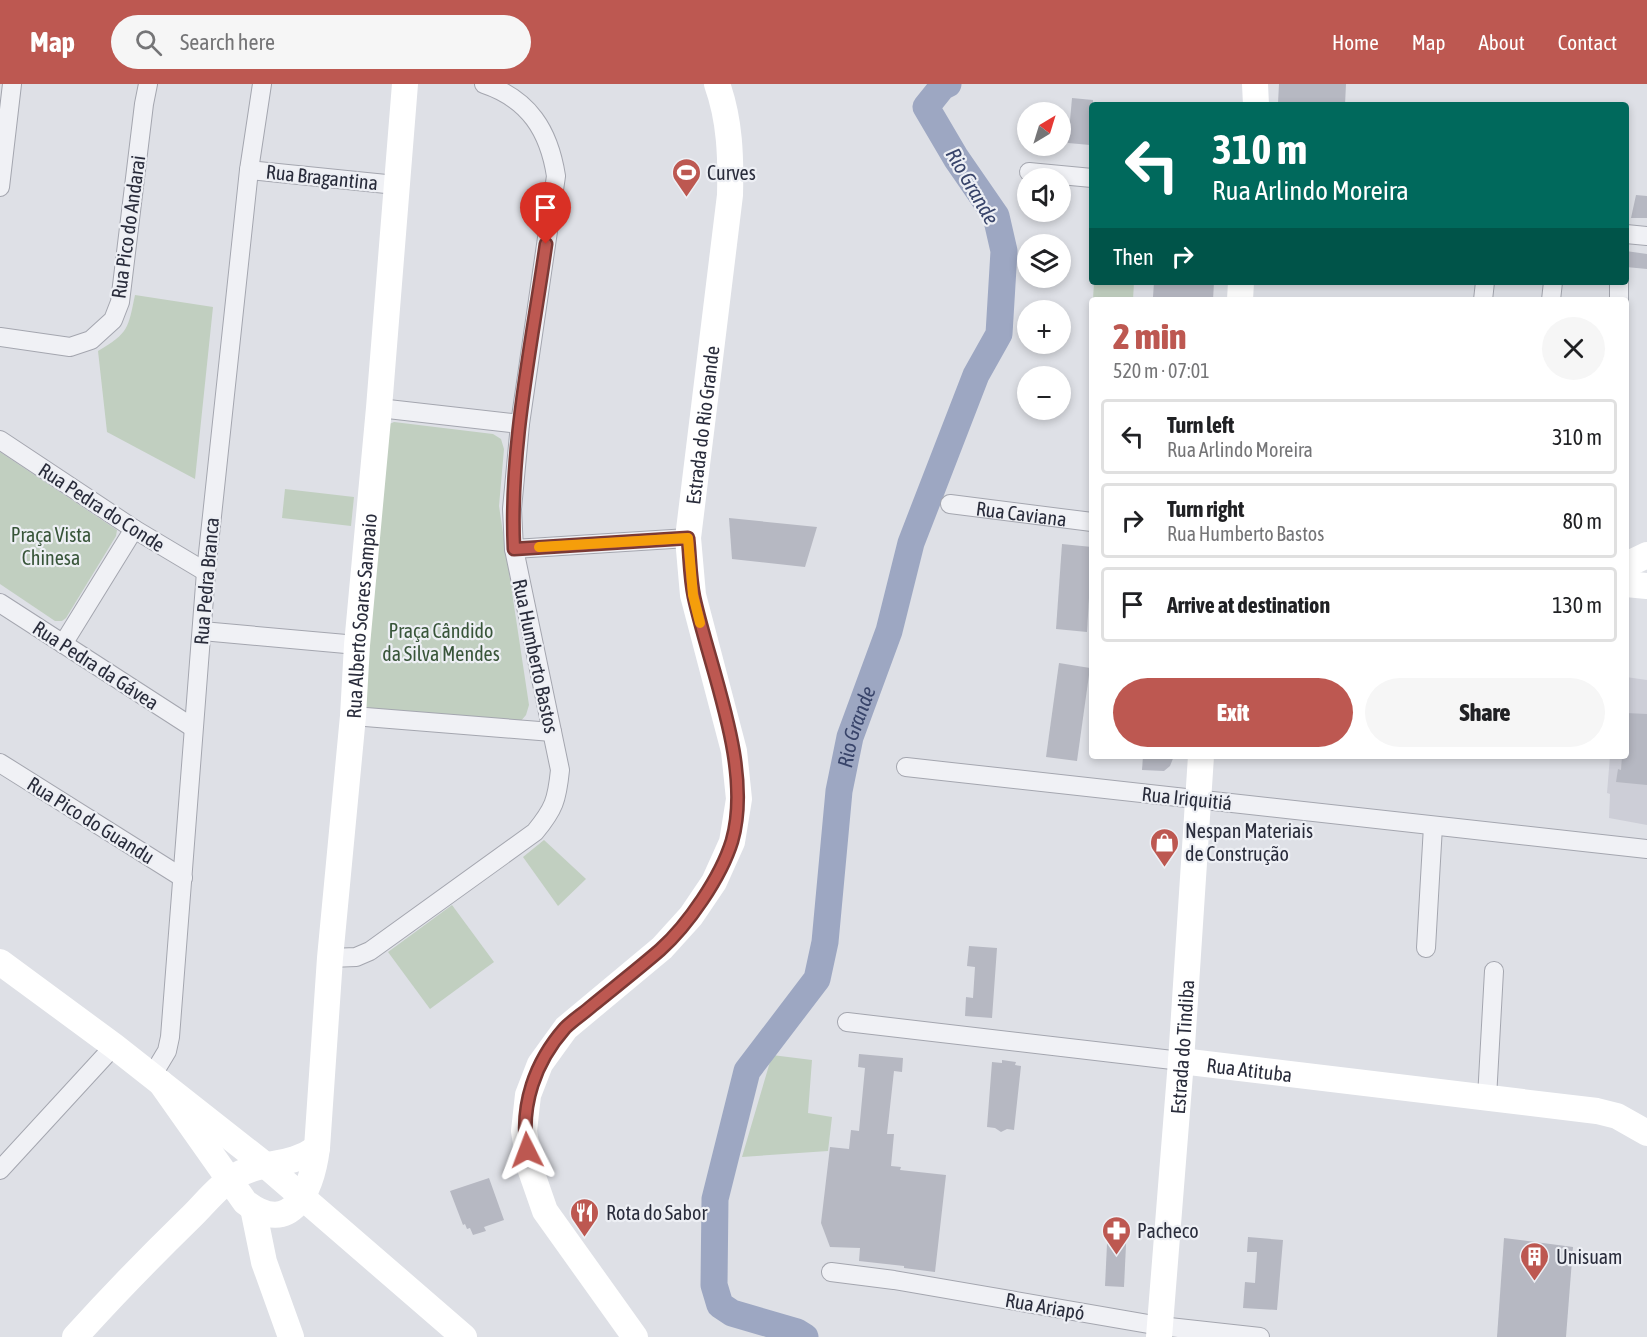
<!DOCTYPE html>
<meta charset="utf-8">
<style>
:root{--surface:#fff;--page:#f6f6f6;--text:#202124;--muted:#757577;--line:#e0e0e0;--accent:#bd5851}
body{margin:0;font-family:"Asap Condensed",sans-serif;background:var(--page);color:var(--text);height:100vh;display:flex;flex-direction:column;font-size:22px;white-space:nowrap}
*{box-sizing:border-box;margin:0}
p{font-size:20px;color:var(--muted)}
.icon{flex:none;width:33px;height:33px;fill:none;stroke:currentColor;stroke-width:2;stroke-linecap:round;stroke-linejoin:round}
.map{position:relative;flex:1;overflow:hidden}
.details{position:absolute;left:1089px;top:213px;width:540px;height:462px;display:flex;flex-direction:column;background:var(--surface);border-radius:6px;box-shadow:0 3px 9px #0003}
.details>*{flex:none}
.hud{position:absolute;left:1089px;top:18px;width:540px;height:183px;border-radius:6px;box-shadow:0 3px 9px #0003;background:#00695c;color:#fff;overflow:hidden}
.needle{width:39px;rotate:38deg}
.controls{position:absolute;left:1017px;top:18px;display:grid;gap:12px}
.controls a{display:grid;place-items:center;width:54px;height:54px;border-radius:50%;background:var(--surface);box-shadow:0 3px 9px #0003;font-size:30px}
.pin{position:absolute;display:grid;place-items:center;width:51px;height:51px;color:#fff;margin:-62px -26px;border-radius:50% 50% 50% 0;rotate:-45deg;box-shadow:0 0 6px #0007}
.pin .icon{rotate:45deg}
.me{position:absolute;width:66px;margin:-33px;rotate:357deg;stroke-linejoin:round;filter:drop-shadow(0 0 4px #0008)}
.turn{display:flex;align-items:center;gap:21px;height:126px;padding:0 24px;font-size:27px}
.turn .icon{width:78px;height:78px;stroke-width:2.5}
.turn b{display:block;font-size:42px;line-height:51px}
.then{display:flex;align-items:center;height:57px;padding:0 24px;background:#0003;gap:12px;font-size:22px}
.round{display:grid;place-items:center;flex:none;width:63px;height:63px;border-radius:32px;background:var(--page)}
.summary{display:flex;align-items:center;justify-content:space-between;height:102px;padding:0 24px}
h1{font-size:36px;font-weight:800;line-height:45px;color:var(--accent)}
.primary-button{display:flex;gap:12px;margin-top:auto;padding:12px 24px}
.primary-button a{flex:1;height:69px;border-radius:36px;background:var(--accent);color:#fff;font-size:24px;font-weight:800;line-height:69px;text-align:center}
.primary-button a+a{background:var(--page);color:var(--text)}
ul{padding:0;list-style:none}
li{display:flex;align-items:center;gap:18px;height:75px;margin:0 12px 9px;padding:0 12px;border:3px solid var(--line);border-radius:6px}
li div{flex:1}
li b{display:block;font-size:22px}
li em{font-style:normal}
header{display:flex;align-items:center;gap:36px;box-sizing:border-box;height:84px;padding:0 30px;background:var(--accent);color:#fff}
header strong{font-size:28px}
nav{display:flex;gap:33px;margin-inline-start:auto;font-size:21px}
.search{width:420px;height:54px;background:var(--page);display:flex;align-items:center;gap:15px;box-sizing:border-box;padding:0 21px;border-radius:33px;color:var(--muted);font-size:22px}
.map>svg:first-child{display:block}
.built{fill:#cdced7}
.green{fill:#c1cfc0}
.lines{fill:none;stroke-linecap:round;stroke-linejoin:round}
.river{stroke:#9da7c2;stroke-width:27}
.building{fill:#b6b8c2}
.street-casing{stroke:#a4a6af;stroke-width:20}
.street{stroke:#f0f1f5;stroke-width:18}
.secondary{stroke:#fff;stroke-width:26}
.route-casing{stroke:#7b3935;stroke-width:15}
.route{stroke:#bd5851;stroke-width:10}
.slow{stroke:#f59e0b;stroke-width:10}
.labels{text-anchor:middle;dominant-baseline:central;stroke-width:4.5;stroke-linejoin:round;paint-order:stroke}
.poi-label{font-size:20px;fill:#292c3b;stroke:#edeff4;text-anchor:start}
.street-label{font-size:20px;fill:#292c3b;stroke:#edeff4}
.park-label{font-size:20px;fill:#385539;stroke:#edeff4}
.water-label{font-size:21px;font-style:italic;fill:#38446a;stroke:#edeff4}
</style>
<header>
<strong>Map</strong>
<div class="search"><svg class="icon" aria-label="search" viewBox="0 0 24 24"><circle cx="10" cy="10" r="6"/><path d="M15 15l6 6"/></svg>Search here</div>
<nav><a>Home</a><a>Map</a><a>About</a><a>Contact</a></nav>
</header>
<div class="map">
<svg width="1647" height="1253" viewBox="0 0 1647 1253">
<rect width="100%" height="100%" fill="#dee0e6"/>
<!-- built -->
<polygon class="built" points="1626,593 1647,596 1647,741 1609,734 1610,710 1607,709 1610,672 1626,672"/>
<!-- green -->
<g class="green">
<polygon points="1094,198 1134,198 1133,216 1093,216"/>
<path d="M135 211 213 223 195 395 107 348 98 267C129 249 128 244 135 211Z"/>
<polygon points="394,338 493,350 501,355 504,365 499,422 529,621 526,631 520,638 372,628 364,623 387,341"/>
<polygon points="0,368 117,446 116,452 66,534 62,537 55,537 0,500"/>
<polygon points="285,405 354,413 351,442 282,434"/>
<polygon points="544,756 586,795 558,822 523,773"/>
<polygon points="452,821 494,878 430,925 388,868"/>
<polygon points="772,971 812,976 808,1029 832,1033 828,1067 742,1073"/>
</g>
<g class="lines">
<!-- river -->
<path class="river" id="s1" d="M805 1253 797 1248 732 1229 720 1221 714 1201 715 1115 747 987 817 895 825 858 839 707 850 653 889 547 911 459 976 291 999 250 1004 167 996 132 956 74 926 23 942 3 948 0"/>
</g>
<!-- building -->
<g class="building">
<polygon points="1279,0 1346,0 1345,21 1284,21 1284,19 1278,19"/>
<polygon points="1072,14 1093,16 1090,61 1068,59"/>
<polygon points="1636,111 1647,112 1647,134 1631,134"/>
<polygon points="1626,167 1647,170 1647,185 1626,183"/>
<polygon points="1154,198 1214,198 1213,216 1176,216 1176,214 1153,213"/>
<polygon points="729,434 817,443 805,483 732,475"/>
<polygon points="1062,460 1092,463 1087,548 1056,545"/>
<polygon points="1059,579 1090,584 1077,677 1046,673"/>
<polygon points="1626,629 1647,630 1647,701 1616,698 1618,685 1621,686 1622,672 1626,672"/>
<polygon points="1143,672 1174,672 1170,682 1164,687 1142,686"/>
<polygon points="969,862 997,864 992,934 965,932 966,913 973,914 975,883 967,882"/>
<polygon points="859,970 903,974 902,988 894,987 887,1050 894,1050 891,1082 901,1083 900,1086 946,1091 935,1188 904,1184 904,1182 859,1177 860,1164 830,1163 821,1139 830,1063 849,1065 851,1046 859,1047 865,984 858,983"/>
<polygon points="1002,976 1016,978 1015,981 1021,982 1014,1046 1007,1045 1001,1048 995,1044 987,1043 992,978 1002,979"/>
<polygon points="489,1094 504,1136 484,1143 486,1147 473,1151 470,1144 467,1145 465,1140 463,1141 450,1107"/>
<polygon points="1108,1139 1127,1140 1124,1203 1105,1202"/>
<polygon points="1248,1153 1283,1156 1277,1226 1243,1224 1245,1198 1255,1199 1257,1168 1247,1168"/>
<polygon points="1504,1154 1573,1163 1566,1253 1497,1253"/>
</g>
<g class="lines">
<defs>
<g id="street">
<polyline points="249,86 396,101"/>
<polyline points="1029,88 1092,94"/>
<polyline points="0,103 12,0"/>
<polyline points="1626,150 1647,152"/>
<polyline points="1483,216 1485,198"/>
<polyline points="1551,216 1553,198"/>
<polyline points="1619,216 1619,198"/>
<polyline points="0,253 70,263 91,256 113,236 120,218 144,20 148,0"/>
<polyline points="379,324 520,340"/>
<polyline points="0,356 134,445 206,488"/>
<path id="s2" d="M950 420 1092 438"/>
<polyline points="514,465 688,454"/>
<polyline points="0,519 192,643"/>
<polyline points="202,547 357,561"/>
<polyline points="63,560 134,445"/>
<polyline points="353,632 552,648"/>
<polyline points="0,679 183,794"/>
<polyline points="906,683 1647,765"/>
<polyline points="1426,864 1433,742"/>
<path d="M330 874 356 873 370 867 535 748C554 725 557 716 560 686L514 465 512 425 520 340 556 92C549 47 529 15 484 0"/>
<polyline points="847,938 1181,977"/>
<polyline points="152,992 167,967 170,953 206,488 249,86 262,0"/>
<polyline points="1487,1014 1494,887"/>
<polyline points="0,1086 114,962"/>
<polyline points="831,1188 894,1196 1160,1242 1260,1253"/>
</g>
</defs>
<!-- street casing -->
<use href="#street" class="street-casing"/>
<!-- street -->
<use href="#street" class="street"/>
<!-- secondary -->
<g class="secondary">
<polyline points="1255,0 1256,21"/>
<polyline points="1240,216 1241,198"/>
<polyline points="1626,481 1647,471"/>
<polyline points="1626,500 1647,502"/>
<polyline points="0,878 114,962 264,1080 464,1253"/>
<path id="s3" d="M1181 977 1597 1027 1617 1032 1647 1049"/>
<path id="s4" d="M161 999 245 1118C292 1155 312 1104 317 1064L330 874 353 632 357 561 379 324 405 0"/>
<polyline points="253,1124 264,1178 291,1253"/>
<path d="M75 1253C112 1212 150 1173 189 1135 203 1122 216 1104 232 1094 262 1075 287 1085 317 1064"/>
<path id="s5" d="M635 1253 545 1127 530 1084 524 1047 528 1011 540 980 566 944 662 864 691 832 714 798 732 758 739 715 734 667 693 511 688 454 730 111C731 73 730 36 717 0"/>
<path id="s6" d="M1159 1253 1181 977 1201 672"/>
</g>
</g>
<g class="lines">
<defs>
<path id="route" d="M527 1066C520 1021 535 978 565 944 573 936 584 929 593 921 615 903 638 885 660 866 688 841 721 793 732 757 753 684 710 586 694 513 690 494 690 473 688 454L514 465C509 365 532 259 546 160"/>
</defs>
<!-- route casing -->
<use href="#route" class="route-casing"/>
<!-- route -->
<use href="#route" class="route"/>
<!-- slow -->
<polyline class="slow" points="539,463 688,454 693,511 700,539"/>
</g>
<!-- icons -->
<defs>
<symbol id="stadium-pin" viewBox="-11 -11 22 30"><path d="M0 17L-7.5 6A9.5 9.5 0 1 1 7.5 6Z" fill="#bd5851" stroke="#edeff4"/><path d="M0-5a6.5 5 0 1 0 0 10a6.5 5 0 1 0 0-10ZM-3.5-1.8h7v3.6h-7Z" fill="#fff"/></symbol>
<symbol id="shop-pin" viewBox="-11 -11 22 30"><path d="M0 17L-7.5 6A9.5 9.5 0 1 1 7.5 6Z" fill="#bd5851" stroke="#edeff4"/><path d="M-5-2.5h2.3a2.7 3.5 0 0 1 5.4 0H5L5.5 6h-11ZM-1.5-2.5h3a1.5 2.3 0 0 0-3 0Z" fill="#fff"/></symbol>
<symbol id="restaurant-pin" viewBox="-11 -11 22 30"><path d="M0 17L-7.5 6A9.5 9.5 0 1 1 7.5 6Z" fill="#bd5851" stroke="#edeff4"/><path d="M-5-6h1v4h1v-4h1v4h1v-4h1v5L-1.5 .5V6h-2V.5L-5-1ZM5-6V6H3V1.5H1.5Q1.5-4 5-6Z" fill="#fff"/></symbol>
<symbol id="pharmacy-pin" viewBox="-11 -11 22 30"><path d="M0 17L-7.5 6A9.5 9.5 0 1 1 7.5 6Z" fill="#bd5851" stroke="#edeff4"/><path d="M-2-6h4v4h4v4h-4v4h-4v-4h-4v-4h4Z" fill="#fff"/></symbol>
<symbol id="building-pin" viewBox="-11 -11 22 30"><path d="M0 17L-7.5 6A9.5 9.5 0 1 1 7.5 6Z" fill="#bd5851" stroke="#edeff4"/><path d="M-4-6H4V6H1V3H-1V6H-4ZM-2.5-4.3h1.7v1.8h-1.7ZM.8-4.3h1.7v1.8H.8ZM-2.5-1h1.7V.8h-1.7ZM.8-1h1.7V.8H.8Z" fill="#fff"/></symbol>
</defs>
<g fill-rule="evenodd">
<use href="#stadium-pin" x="670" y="72" width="33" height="45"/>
<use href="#shop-pin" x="1148" y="742" width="33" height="45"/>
<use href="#restaurant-pin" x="568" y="1112" width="33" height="45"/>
<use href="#pharmacy-pin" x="1100" y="1130" width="33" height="45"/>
<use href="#building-pin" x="1518" y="1156" width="33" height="45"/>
</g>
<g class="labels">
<!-- poi labels -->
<g class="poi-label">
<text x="707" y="88">Curves</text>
<text x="1185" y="746">Nespan Materiais<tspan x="1185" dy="23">de Construção</tspan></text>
<text x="606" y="1128">Rota do Sabor</text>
<text x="1137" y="1146">Pacheco</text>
<text x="1556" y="1172">Unisuam</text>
</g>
<!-- street labels -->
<g class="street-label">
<text transform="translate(322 93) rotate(6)">Rua Bragantina</text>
<text transform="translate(128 143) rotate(-82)">Rua Pico do Andarai</text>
<text stroke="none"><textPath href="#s5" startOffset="1029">Estrada do Rio Grande</textPath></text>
<text transform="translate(102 423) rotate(33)">Rua Pedra do Conde</text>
<text stroke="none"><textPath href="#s2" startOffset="72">Rua Caviana</textPath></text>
<text transform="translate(206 497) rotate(-85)">Rua Pedra Branca</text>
<text stroke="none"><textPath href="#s4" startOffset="798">Rua Alberto Soares Sampaio</textPath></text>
<text transform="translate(536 572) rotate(78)">Rua Humberto Bastos</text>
<text transform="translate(96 581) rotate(33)">Rua Pedra da Gávea</text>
<text transform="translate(1187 714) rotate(6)">Rua Iriquitiá</text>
<text transform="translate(91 736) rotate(32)">Rua Pico do Guandu</text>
<text stroke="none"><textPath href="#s6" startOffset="291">Estrada do Tindiba</textPath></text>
<text stroke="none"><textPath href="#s3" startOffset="69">Rua Atituba</textPath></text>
<text transform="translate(1045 1222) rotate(10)">Rua Ariapó</text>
</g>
<!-- park labels -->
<g class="park-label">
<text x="51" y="450">Praça Vista<tspan x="51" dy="23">Chinesa</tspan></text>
<text x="441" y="546">Praça Cândido<tspan x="441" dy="23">da Silva Mendes</tspan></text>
</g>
<!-- water labels -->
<g class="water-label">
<text transform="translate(973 102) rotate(60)">Rio Grande</text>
<text stroke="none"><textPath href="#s1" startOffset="702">Rio Grande</textPath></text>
</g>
</g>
</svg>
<div class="controls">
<a><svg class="needle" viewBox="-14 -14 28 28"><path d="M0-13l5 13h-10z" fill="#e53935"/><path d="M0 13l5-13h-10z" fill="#757577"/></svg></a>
<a><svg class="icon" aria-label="sound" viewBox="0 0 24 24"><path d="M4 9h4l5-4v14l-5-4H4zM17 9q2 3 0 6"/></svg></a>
<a><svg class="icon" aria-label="layers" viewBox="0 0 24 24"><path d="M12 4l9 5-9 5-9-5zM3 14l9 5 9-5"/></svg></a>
<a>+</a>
<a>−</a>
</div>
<div class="pin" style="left:546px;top:160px;background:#d93025"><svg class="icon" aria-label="arrive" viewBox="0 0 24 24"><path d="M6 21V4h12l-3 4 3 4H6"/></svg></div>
<svg class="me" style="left:527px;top:1066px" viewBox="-20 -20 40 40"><path d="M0-17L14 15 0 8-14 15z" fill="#bd5851" stroke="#fff" stroke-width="4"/></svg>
<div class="hud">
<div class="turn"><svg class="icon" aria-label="left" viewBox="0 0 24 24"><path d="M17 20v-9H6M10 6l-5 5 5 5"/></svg><div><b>310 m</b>Rua Arlindo Moreira</div></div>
<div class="then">Then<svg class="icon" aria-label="right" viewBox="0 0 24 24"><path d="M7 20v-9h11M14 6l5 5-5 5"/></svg></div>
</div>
<section class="details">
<div class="summary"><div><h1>2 min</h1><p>520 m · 07:01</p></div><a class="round"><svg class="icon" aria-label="close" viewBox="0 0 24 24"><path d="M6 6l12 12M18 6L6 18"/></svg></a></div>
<ul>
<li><svg class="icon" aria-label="left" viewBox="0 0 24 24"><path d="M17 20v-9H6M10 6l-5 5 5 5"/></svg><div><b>Turn left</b><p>Rua Arlindo Moreira</p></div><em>310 m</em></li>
<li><svg class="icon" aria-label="right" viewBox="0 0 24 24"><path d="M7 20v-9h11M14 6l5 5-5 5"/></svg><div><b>Turn right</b><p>Rua Humberto Bastos</p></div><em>80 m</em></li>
<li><svg class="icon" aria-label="arrive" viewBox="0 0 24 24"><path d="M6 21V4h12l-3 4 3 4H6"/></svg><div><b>Arrive at destination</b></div><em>130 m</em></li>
</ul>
<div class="primary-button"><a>Exit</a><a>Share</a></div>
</section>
</div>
